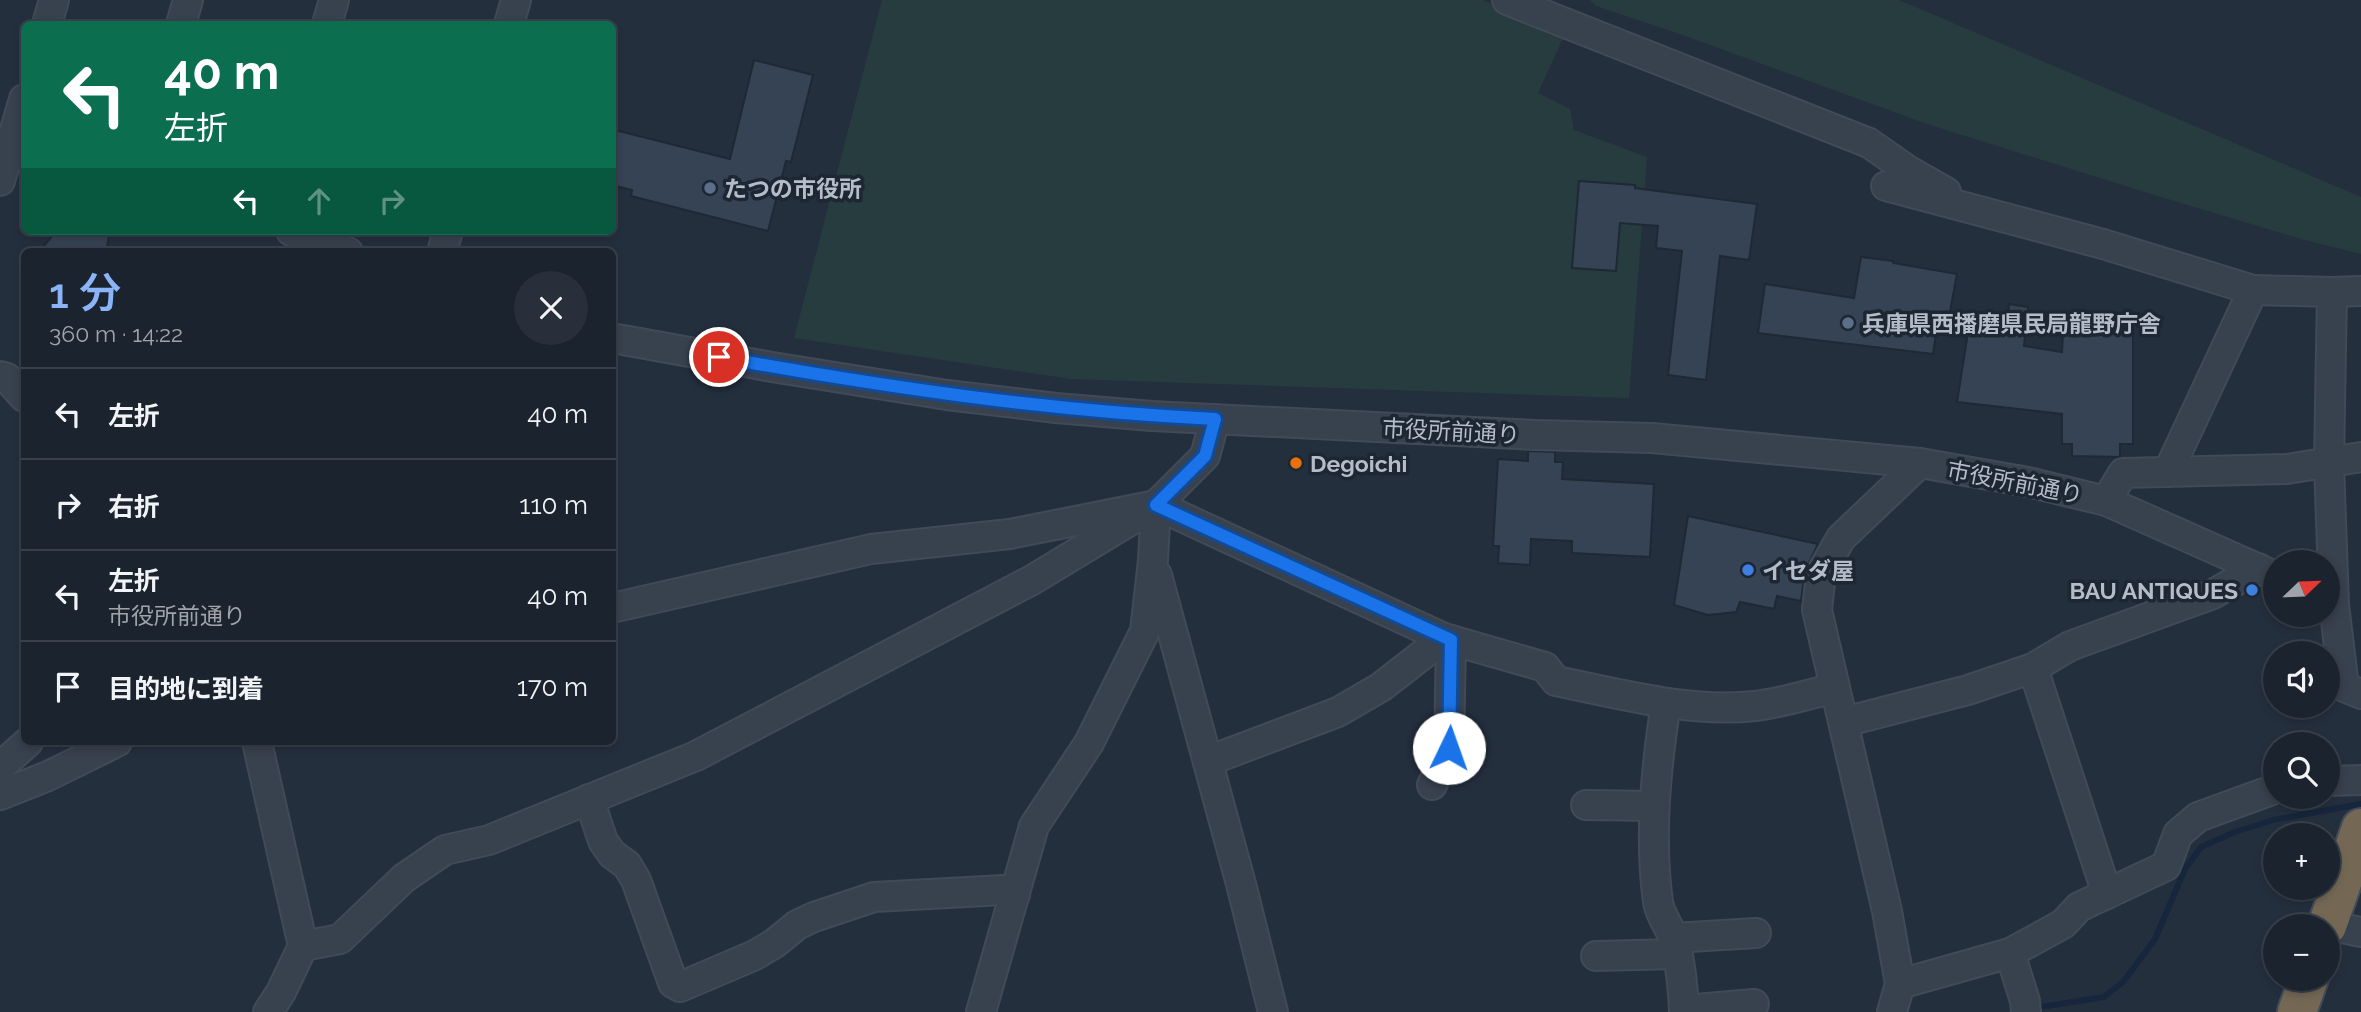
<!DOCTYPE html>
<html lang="ja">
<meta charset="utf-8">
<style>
:root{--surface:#1b232e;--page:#282f3a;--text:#f1f3f6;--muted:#a0a4aa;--line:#39404a;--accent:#8ab4f8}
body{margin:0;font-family:Raleway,"Noto Sans JP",sans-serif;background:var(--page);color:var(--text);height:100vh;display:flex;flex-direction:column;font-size:26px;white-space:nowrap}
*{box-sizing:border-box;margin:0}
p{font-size:23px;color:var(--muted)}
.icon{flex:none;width:38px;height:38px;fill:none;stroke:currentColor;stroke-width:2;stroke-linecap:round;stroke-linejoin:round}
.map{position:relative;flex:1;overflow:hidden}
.details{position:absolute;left:21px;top:248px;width:595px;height:497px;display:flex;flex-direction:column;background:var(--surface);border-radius:10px;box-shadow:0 4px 10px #0003,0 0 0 2px var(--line)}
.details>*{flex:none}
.hud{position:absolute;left:21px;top:21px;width:595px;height:214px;border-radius:10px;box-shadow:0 4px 10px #0003,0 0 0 2px var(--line);background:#0b6e4f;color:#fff;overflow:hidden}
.needle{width:46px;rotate:67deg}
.buttons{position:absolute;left:2263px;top:550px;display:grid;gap:14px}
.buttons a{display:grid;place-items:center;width:77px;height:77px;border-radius:50%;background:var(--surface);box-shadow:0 4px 10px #0003,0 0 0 2px var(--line);font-size:35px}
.pin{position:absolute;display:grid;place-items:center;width:60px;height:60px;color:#fff;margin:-30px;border:4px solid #fff;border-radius:50%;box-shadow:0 2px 7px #0007}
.me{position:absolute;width:77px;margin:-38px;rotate:3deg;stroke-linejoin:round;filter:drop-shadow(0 0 5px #0008)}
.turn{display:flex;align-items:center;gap:24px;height:147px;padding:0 28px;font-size:32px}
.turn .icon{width:91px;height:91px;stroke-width:2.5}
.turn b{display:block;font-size:49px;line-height:60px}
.lanes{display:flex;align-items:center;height:66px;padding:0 28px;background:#0003;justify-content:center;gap:35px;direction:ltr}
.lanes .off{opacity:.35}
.round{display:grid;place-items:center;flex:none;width:74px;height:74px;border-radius:37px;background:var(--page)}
.headline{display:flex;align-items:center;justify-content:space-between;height:119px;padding:0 28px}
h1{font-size:42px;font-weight:600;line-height:52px;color:var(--accent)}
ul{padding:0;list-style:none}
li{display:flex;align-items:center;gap:21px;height:91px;padding:0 28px;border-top:2px solid var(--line)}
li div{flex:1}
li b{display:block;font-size:26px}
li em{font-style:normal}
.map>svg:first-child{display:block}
.green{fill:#263c3f}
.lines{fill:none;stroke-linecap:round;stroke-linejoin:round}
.stream{stroke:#17263c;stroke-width:6}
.building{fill:#364354;stroke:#1f2835;stroke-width:2}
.minor-casing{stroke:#414a57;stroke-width:32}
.highway-casing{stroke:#434c59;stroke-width:42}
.minor{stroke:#38414e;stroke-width:28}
.highway{stroke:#746855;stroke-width:38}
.route-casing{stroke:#114b97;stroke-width:18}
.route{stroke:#1a73e8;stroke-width:12}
.service-dot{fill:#5c6f8a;stroke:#1d2633;stroke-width:2.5}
.food-dot{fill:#e8710a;stroke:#1d2633;stroke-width:2.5}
.shop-dot{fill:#3f7fe0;stroke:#1d2633;stroke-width:2.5}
.labels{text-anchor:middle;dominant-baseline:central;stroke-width:7;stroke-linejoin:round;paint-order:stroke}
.poi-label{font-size:23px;font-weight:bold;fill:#b4bcc9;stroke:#1d2633;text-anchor:start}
.street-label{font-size:23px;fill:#b4bcc9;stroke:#1d2633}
</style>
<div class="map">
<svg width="2361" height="1012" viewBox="0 0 2361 1012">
<rect width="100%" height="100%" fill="#242f3e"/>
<!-- green -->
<g class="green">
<polygon points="882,0 1483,0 1564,36 1538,93 1570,109 1574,130 1647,157 1629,398 1071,379 794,338"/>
<polygon points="1590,0 1899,0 2361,197 2361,254 2301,239 2148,193 1927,124 1680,34 1596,6"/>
</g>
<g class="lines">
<!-- stream -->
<polyline class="stream" points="2034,1008 2104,997 2124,981 2155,939 2185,869 2201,847 2235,832 2273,820 2361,804"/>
</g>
<!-- building -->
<g class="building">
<polygon points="754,60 813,75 791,162 786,161 768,231 631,196 632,190 612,185 612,142 615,130 730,159"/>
<polygon points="1579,181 1635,185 1635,188 1757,204 1749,260 1720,256 1706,380 1668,375 1682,251 1656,248 1658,226 1620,223 1616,271 1572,268"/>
<polygon points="56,231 110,231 106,252 39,252"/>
<polygon points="1861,257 1893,261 1893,263 1957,274 1950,312 2008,319 2009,304 2028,307 2024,346 2062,352 2063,332 2133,332 2133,444 2120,444 2120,457 2072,456 2072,444 2062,444 2062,414 1957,402 1968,332 1937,328 1933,354 1758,333 1765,284 1854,298"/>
<polygon points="1528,451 1555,452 1555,462 1563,462 1562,479 1654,484 1650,557 1572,553 1572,541 1531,539 1530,565 1498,563 1499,546 1493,546 1498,459 1528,461"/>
<polygon points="1688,516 1818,544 1805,571 1801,601 1777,596 1774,609 1740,602 1736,612 1708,615 1674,605"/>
</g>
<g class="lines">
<defs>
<g id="minor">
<polyline points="1507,0 1869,143 1909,171 1946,192"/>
<polyline points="47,24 54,0"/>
<polyline points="181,24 188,0"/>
<polyline points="327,24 334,0"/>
<polyline points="509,24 516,0"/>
<polyline points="0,181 24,99"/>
<polyline points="1886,186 2103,244 2253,290 2168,472"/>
<polyline points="291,231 348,252"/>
<polyline points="442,252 448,231"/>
<polyline points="2253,290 2332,292 2329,463 2334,605 2344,687 2361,694"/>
<polyline points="2332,292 2361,291"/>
<polyline points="612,338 772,367 947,395 1056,408 1152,416 1535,435 1652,438 1920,463 2028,482 2106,501 2275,576"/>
<polyline points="0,376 7,378 24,397"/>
<polyline points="2106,501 2123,473 2287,469 2361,457"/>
<polyline points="1157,575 1241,884 1273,1012"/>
<path d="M612 608 871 549 1010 534 1156 505 1444 638 1545 667 1556 681C1621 694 1688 713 1755 706 1782 703 1809 694 1835 688"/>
<polyline points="2033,668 2107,894"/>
<path d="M1666 703C1656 768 1649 836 1658 902 1660 915 1669 926 1673 937 1681 960 1683 988 1684 1012"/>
<polyline points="1844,722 1968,690 2033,668 2070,646 2213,594 2258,568"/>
<polyline points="257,742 303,946"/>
<polyline points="1208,761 1338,712 1381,687 1444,638"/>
<polyline points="0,767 28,742"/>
<polyline points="2328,781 2361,780"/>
<polyline points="1432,785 1449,748 1451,640"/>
<polyline points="0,795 48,776 117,742"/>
<polyline points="589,799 603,841 612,854 627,865 636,880 673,983 680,987 755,955 775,943 797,925 814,917 874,897 1004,890 1015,895"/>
<polyline points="1586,805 1654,806"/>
<polyline points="2327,925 2361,932"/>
<polyline points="1673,938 1756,933"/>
<polyline points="2010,953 2025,1001 2026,1012"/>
<polyline points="1596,956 1677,954"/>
<polyline points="1900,984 2010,953 2063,924 2079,907 2166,866 2178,834 2198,817 2275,789"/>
<polyline points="1684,1010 1754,1004"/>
<polyline points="268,1012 281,992 303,946 340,939 404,878 445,850 489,840 696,756 1032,580 1156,505 1205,456 1215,419"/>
<polyline points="981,1012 1034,826 1089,743 1145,631 1153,560 1156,505"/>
<polyline points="1892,1012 1900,984 1887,911 1817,610 1821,573 1841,538 1920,463"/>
</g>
<g id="highway">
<polyline points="2327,926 2361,828"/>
<polyline points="2297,1012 2309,978"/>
</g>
</defs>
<!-- minor casing -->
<use href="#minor" class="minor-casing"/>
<!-- highway casing -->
<use href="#highway" class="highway-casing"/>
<!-- minor -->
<use href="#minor" class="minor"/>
<!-- highway -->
<use href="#highway" class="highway"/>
</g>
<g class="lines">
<defs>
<path id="route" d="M719 357C883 387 1048 411 1215 419L1205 456 1156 505 1451 640 1449 748"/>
</defs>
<!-- route casing -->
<use href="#route" class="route-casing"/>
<!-- route -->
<use href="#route" class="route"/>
</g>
<!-- markers -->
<g class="service-dot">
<circle cx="710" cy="188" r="7"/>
<circle cx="1848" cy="323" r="7"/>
</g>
<circle class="food-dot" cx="1296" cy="463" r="7"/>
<g class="shop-dot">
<circle cx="1748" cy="570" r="7"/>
<circle cx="2252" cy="590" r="7"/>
</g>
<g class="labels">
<!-- poi labels -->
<g class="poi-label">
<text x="724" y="188">たつの市役所</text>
<text x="1862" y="323">兵庫県西播磨県民局龍野庁舎</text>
<text x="1310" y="463">Degoichi</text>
<text x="1762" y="570">イセダ屋</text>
<text x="2238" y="590" text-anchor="end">BAU ANTIQUES</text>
</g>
<!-- street labels -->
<g class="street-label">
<text transform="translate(1451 431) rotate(3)">市役所前通り</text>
<text transform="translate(2015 482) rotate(11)">市役所前通り</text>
</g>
</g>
</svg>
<div class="buttons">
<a><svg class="needle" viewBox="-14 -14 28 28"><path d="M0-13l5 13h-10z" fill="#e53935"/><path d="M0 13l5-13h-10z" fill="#a0a4aa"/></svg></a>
<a><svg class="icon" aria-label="sound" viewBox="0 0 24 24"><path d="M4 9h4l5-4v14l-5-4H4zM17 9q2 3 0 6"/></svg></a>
<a><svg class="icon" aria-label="search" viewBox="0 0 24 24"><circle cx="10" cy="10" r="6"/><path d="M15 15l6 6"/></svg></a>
<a>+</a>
<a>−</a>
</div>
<div class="pin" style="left:719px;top:357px;background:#d93025"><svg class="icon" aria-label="arrive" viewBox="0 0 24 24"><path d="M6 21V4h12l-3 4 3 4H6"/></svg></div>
<svg class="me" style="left:1449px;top:748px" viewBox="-20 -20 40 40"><circle r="19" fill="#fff"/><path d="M0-13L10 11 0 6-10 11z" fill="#1a73e8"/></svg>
<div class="hud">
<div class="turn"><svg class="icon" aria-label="left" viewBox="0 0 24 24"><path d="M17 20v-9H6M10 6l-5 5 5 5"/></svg><div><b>40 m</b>左折</div></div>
<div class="lanes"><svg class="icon" aria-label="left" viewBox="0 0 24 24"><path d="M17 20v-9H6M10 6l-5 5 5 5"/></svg><svg class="icon off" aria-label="ahead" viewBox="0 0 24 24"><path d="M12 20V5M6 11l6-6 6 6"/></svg><svg class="icon off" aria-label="right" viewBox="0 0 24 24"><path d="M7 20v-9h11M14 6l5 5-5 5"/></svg></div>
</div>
<section class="details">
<div class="headline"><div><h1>1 分</h1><p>360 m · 14:22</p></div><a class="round"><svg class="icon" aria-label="close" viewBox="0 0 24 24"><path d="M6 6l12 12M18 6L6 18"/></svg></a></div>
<ul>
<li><svg class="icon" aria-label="left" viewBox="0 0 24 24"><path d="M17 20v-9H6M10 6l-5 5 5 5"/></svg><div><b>左折</b></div><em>40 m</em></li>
<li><svg class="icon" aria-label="right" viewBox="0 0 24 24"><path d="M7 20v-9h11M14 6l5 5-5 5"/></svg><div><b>右折</b></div><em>110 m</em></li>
<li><svg class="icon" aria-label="left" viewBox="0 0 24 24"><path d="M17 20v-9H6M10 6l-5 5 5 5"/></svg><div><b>左折</b><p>市役所前通り</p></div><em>40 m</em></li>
<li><svg class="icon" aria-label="arrive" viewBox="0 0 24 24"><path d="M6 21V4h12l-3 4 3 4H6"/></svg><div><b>目的地に到着</b></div><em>170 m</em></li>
</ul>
</section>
</div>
